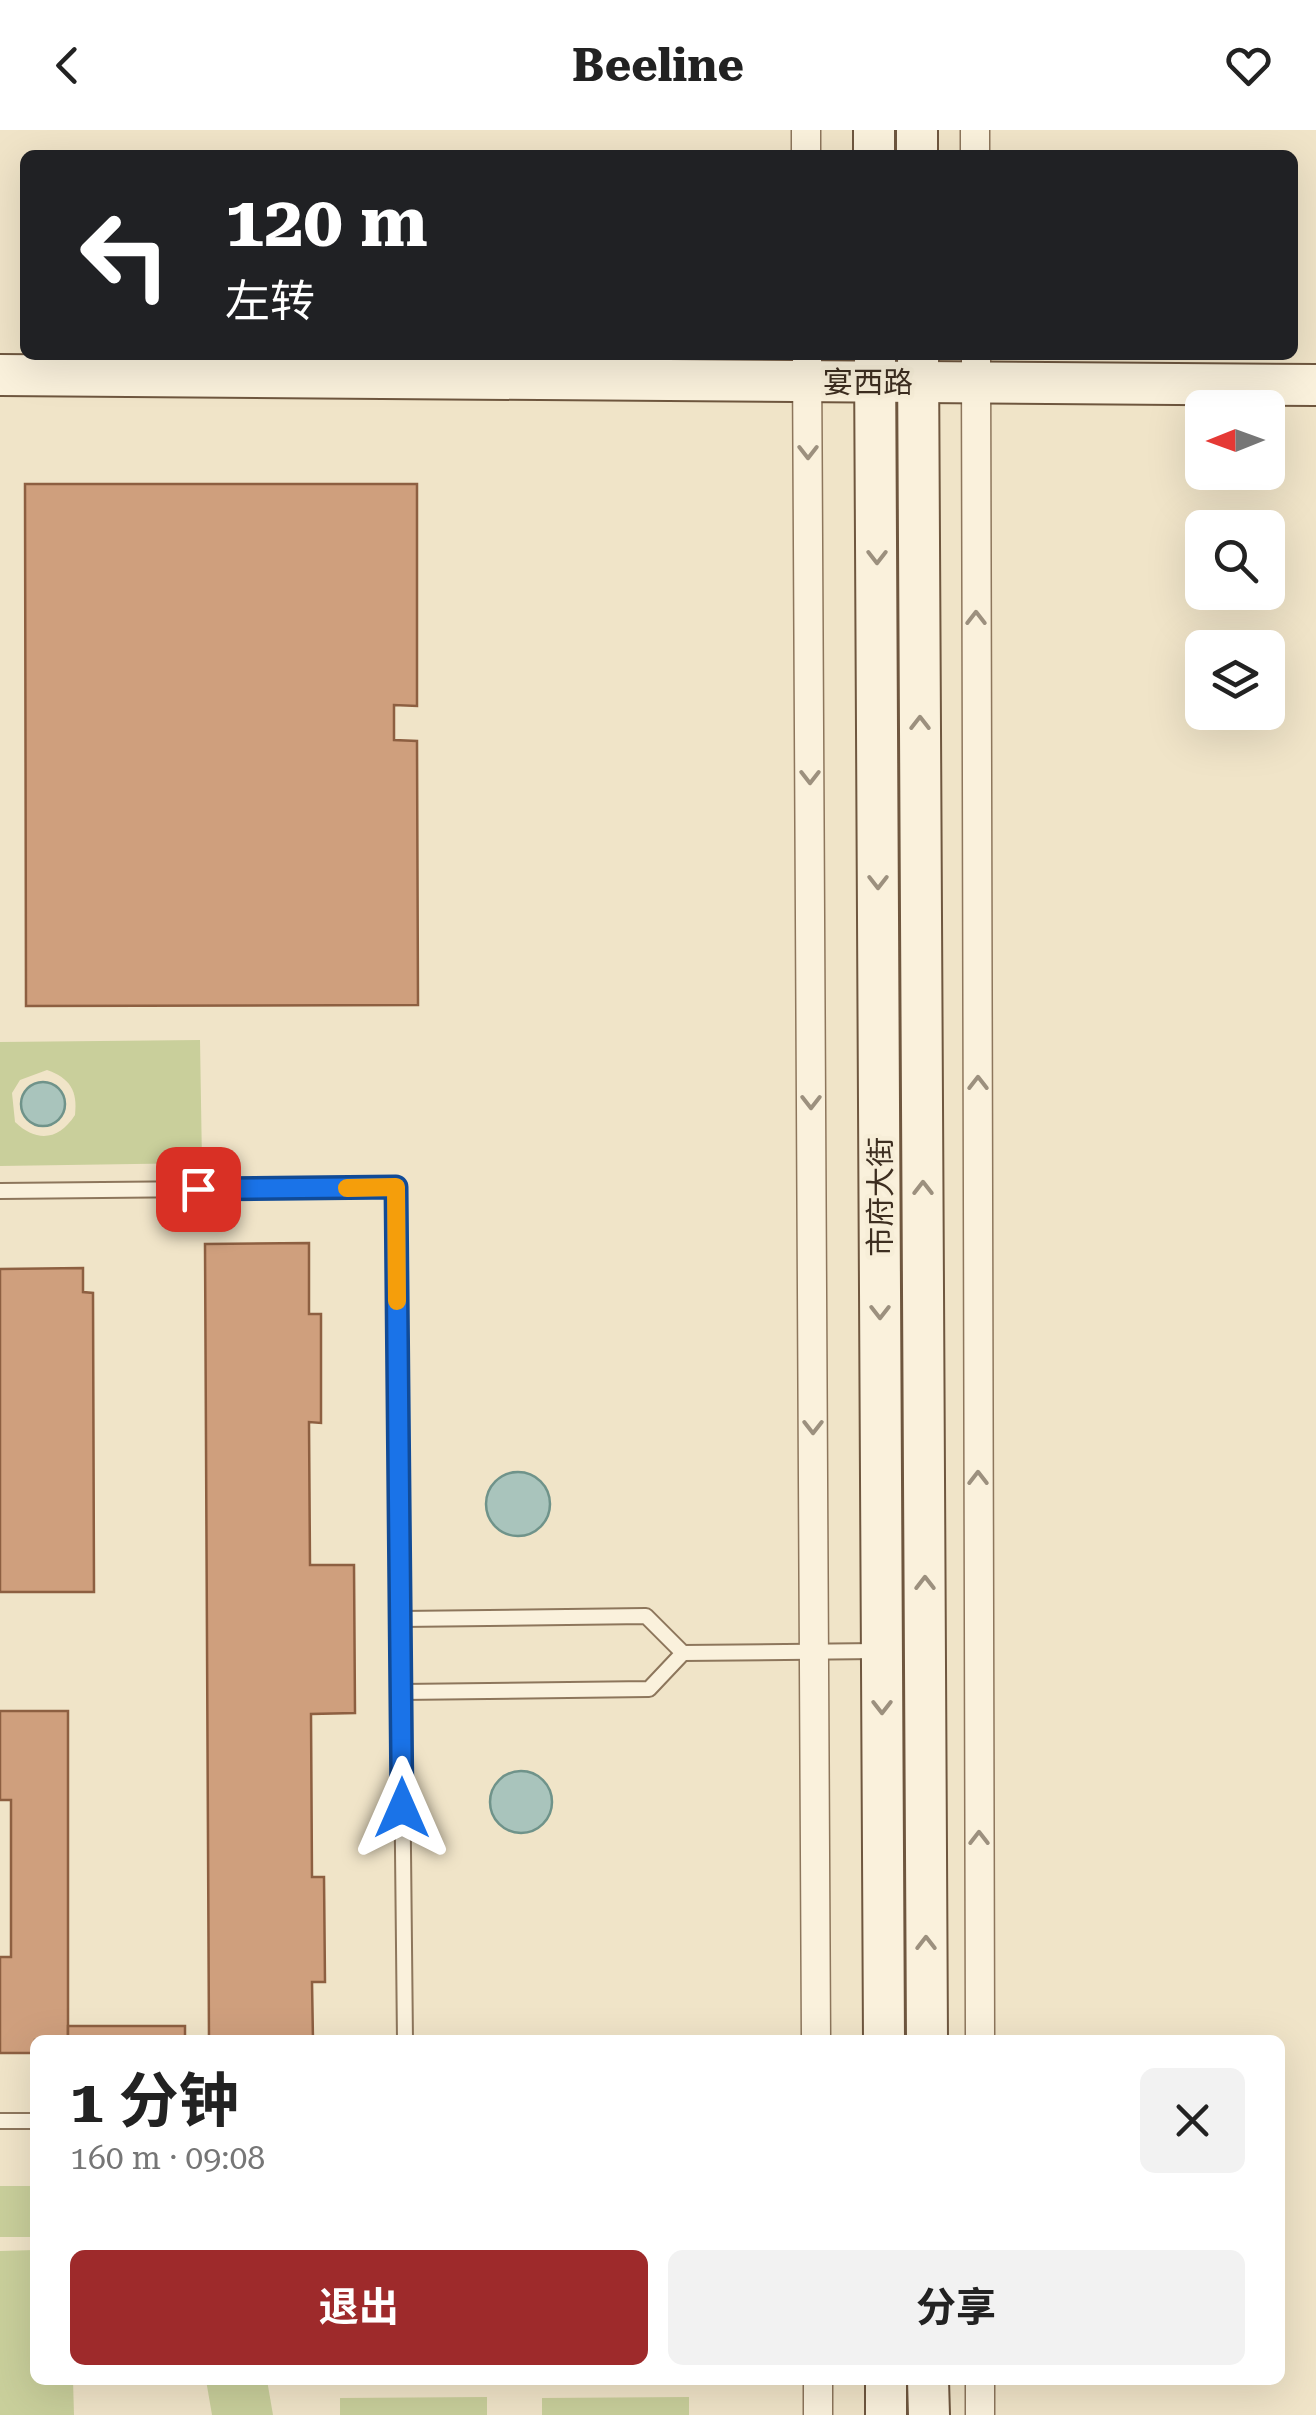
<!DOCTYPE html>
<html lang="zh">
<meta charset="utf-8">
<style>
:root{--surface:#fff;--page:#f2f2f2;--text:#222;--muted:#767676;--accent:#9e2a2b}
body{margin:0;font-family:"Roboto Serif","Noto Sans SC",serif;background:var(--page);color:var(--text);height:100vh;display:flex;flex-direction:column;font-size:38px;white-space:nowrap}
*{box-sizing:border-box;margin:0}
p{font-size:32px;color:var(--muted)}
.icon{flex:none;width:55px;height:55px;fill:none;stroke:currentColor;stroke-width:2;stroke-linecap:round;stroke-linejoin:round}
.map{position:relative;flex:1;overflow:hidden}
.panel{position:absolute;left:30px;top:1905px;width:1255px;height:350px;display:flex;flex-direction:column;background:var(--surface);border-radius:15px;box-shadow:0 10px 40px #0002}
.panel>*{flex:none}
.hud{position:absolute;left:20px;top:20px;width:1278px;height:210px;border-radius:15px;box-shadow:0 10px 40px #0002;background:#202124;color:#fff;overflow:hidden}
.needle{width:65px;rotate:269deg}
.controls{position:absolute;left:1185px;top:260px;display:grid;gap:20px}
.controls a{display:grid;place-items:center;width:100px;height:100px;border-radius:15px;background:var(--surface);box-shadow:0 10px 40px #0002;font-size:50px}
.pin{position:absolute;display:grid;place-items:center;width:85px;height:85px;color:#fff;margin:-42px;border-radius:20px;box-shadow:0 5px 15px #0006}
.me{position:absolute;width:110px;margin:-55px;rotate:0deg;stroke-linejoin:round;filter:drop-shadow(0 0 8px #0008)}
.turn{display:flex;align-items:center;gap:35px;height:210px;padding:0 40px;font-size:45px}
.turn .icon{width:130px;height:130px;stroke-width:2.5}
.turn b{display:block;font-size:70px;line-height:85px}
.round{display:grid;place-items:center;flex:none;width:105px;height:105px;border-radius:15px;background:var(--page)}
.head{display:flex;align-items:center;justify-content:space-between;height:170px;padding:0 40px}
h1{font-size:60px;font-weight:700;line-height:75px}
.cta{display:flex;gap:20px;margin-top:auto;padding:20px 40px}
.cta a{flex:1;height:115px;border-radius:15px;background:var(--accent);color:#fff;font-size:40px;font-weight:700;line-height:115px;text-align:center}
.cta a+a{background:var(--page);color:var(--text)}
header{display:flex;justify-content:space-between;align-items:center;height:130px;padding:0 40px;background:var(--surface);font-size:45px;font-weight:700}
.map>svg:first-child{display:block}
.green{fill:#c9cf9b;fill-rule:evenodd}
.water{fill:#a9c4bc;stroke:#6f938a;stroke-width:2.5}
.building{fill:#cf9f7d;stroke:#8d5f41;stroke-width:2.5}
.lines{fill:none;stroke-linecap:round;stroke-linejoin:round}
.lane-casing{stroke:#8d765c;stroke-width:18}
.street-casing{stroke:#8d765c;stroke-width:31}
.secondary-casing{stroke:#6f573f;stroke-width:44}
.lane{stroke:#faf1dc;stroke-width:14}
.street{stroke:#faf1dc;stroke-width:28}
.secondary{stroke:#faf1dc;stroke-width:40}
.oneway{stroke:#9c907e}
.route-casing{stroke:#114b97;stroke-width:25}
.route{stroke:#1a73e8;stroke-width:18}
.slow{stroke:#f59e0b;stroke-width:18}
.labels{text-anchor:middle;dominant-baseline:central;stroke-width:9;stroke-linejoin:round;paint-order:stroke}
.street-label{font-size:30px;fill:#3d2e20;stroke:#f7eed8}
</style>
<header><svg class="icon" aria-label="back" viewBox="0 0 24 24"><path d="M15 5l-7 7 7 7"/></svg>Beeline<svg class="icon" aria-label="heart" viewBox="0 0 24 24"><path d="M12 20l-8-8c-3-5 5-10 8-4 3-6 11-1 8 4z"/></svg></header>
<div class="map">
<svg width="1316" height="2285" viewBox="0 0 1316 2285">
<rect width="100%" height="100%" fill="#f0e4c8"/>
<!-- green -->
<g class="green">
<path d="M200 910 202 1033 0 1036V912ZM47 940C70 948 78 961 75 985 59 1010 37 1013 15 992L12 963 20 950Z"/>
<rect x="0" y="2056" width="35" height="51"/>
<polygon points="35,2120 35,2250 73,2250 74,2285 0,2285 0,2121"/>
<polygon points="206,2250 267,2250 273,2285 212,2285"/>
<polygon points="487,2267 487,2285 340,2285 340,2268"/>
<polygon points="689,2267 689,2285 542,2285 542,2268"/>
</g>
<!-- water -->
<g class="water">
<circle cx="43" cy="974" r="22"/>
<circle cx="518" cy="1374" r="32"/>
<circle cx="521" cy="1672" r="31"/>
</g>
<!-- building -->
<g class="building">
<polygon points="25,354 417,354 417,576 394,575 394,610 417,611 418,875 26,876"/>
<polygon points="309,1113 309,1184 321,1184 321,1293 309,1292 310,1435 354,1435 355,1583 311,1584 312,1747 324,1747 325,1852 312,1852 313,1910 209,1910 205,1114"/>
<polygon points="83,1138 83,1162 93,1163 94,1462 0,1462 0,1139"/>
<polygon points="0,1581 68,1581 68,1910 35,1910 35,1923 0,1923 0,1827 11,1827 11,1670 0,1670"/>
<rect x="68" y="1896" width="117" height="14"/>
</g>
<g class="lines">
<defs>
<g id="lane">
<polyline points="0,1061 396,1057 405,1910"/>
<polyline points="401,1489 646,1486 683,1523 649,1559 401,1562"/>
<polyline points="683,1523 878,1521"/>
<polyline points="0,1991 35,1991"/>
</g>
<g id="street">
<polyline points="806,0 806,25"/>
<polyline points="975,0 975,25"/>
<polyline points="807,225 816,1910"/>
<polyline points="976,225 980,1910"/>
<polyline points="818,2250 818,2285"/>
<polyline points="980,2250 980,2285"/>
</g>
<g id="secondary">
<polyline points="874,0 874,25"/>
<polyline points="917,0 917,25"/>
<polyline points="875,225 884,1910"/>
<polyline points="918,225 927,1910"/>
<polyline points="0,245 1316,255"/>
<polyline points="886,2250 886,2285"/>
<polyline points="928,2250 929,2285"/>
</g>
</defs>
<!-- lane casing -->
<use href="#lane" class="lane-casing"/>
<!-- street casing -->
<use href="#street" class="street-casing"/>
<!-- secondary casing -->
<use href="#secondary" class="secondary-casing"/>
<!-- lane -->
<use href="#lane" class="lane"/>
<!-- street -->
<use href="#street" class="street"/>
<!-- secondary -->
<use href="#secondary" class="secondary"/>
</g>
<!-- one-way arrows -->
<defs><path id="oneway-chevron" d="M-2-3.5L2.5 0L-2 3.5" fill="none" stroke-width="1.6" stroke-linecap="round" stroke-linejoin="round" transform="scale(2.5)"/></defs>
<g class="oneway">
<use href="#oneway-chevron" transform="translate(808 322) rotate(90)"/>
<use href="#oneway-chevron" transform="translate(877 427) rotate(90)"/>
<use href="#oneway-chevron" transform="translate(976 488) rotate(-90)"/>
<use href="#oneway-chevron" transform="translate(920 593) rotate(-90)"/>
<use href="#oneway-chevron" transform="translate(810 647) rotate(90)"/>
<use href="#oneway-chevron" transform="translate(878 752) rotate(90)"/>
<use href="#oneway-chevron" transform="translate(978 953) rotate(-90)"/>
<use href="#oneway-chevron" transform="translate(811 972) rotate(90)"/>
<use href="#oneway-chevron" transform="translate(923 1058) rotate(-90)"/>
<use href="#oneway-chevron" transform="translate(880 1182) rotate(90)"/>
<use href="#oneway-chevron" transform="translate(813 1297) rotate(90)"/>
<use href="#oneway-chevron" transform="translate(978 1348) rotate(-90)"/>
<use href="#oneway-chevron" transform="translate(925 1453) rotate(-90)"/>
<use href="#oneway-chevron" transform="translate(882 1577) rotate(90)"/>
<use href="#oneway-chevron" transform="translate(979 1708) rotate(-90)"/>
<use href="#oneway-chevron" transform="translate(926 1813) rotate(-90)"/>
</g>
<g class="lines">
<defs>
<polyline id="route" points="198,1059 396,1057 402,1678"/>
</defs>
<!-- route casing -->
<use href="#route" class="route-casing"/>
<!-- route -->
<use href="#route" class="route"/>
<!-- slow -->
<polyline class="slow" points="347,1058 396,1057 397,1171"/>
</g>
<g class="labels">
<!-- street labels -->
<g class="street-label">
<text x="868" y="252">宴西路</text>
<text transform="translate(880 1067) rotate(-90)">市府大街</text>
</g>
</g>
</svg>
<div class="controls">
<a><svg class="needle" viewBox="-14 -14 28 28"><path d="M0-13l5 13h-10z" fill="#e53935"/><path d="M0 13l5-13h-10z" fill="#767676"/></svg></a>
<a><svg class="icon" aria-label="search" viewBox="0 0 24 24"><circle cx="10" cy="10" r="6"/><path d="M15 15l6 6"/></svg></a>
<a><svg class="icon" aria-label="layers" viewBox="0 0 24 24"><path d="M12 4l9 5-9 5-9-5zM3 14l9 5 9-5"/></svg></a>
</div>
<div class="pin" style="left:198px;top:1059px;background:#d93025"><svg class="icon" aria-label="arrive" viewBox="0 0 24 24"><path d="M6 21V4h12l-3 4 3 4H6"/></svg></div>
<svg class="me" style="left:402px;top:1678px" viewBox="-20 -20 40 40"><path d="M0-17L14 15 0 8-14 15z" fill="#1a73e8" stroke="#fff" stroke-width="4"/></svg>
<div class="hud">
<div class="turn"><svg class="icon" aria-label="left" viewBox="0 0 24 24"><path d="M17 20v-9H6M10 6l-5 5 5 5"/></svg><div><b>120 m</b>左转</div></div>
</div>
<section class="panel">
<div class="head"><div><h1>1 分钟</h1><p>160 m · 09:08</p></div><a class="round"><svg class="icon" aria-label="close" viewBox="0 0 24 24"><path d="M6 6l12 12M18 6L6 18"/></svg></a></div>
<div class="cta"><a>退出</a><a>分享</a></div>
</section>
</div>
